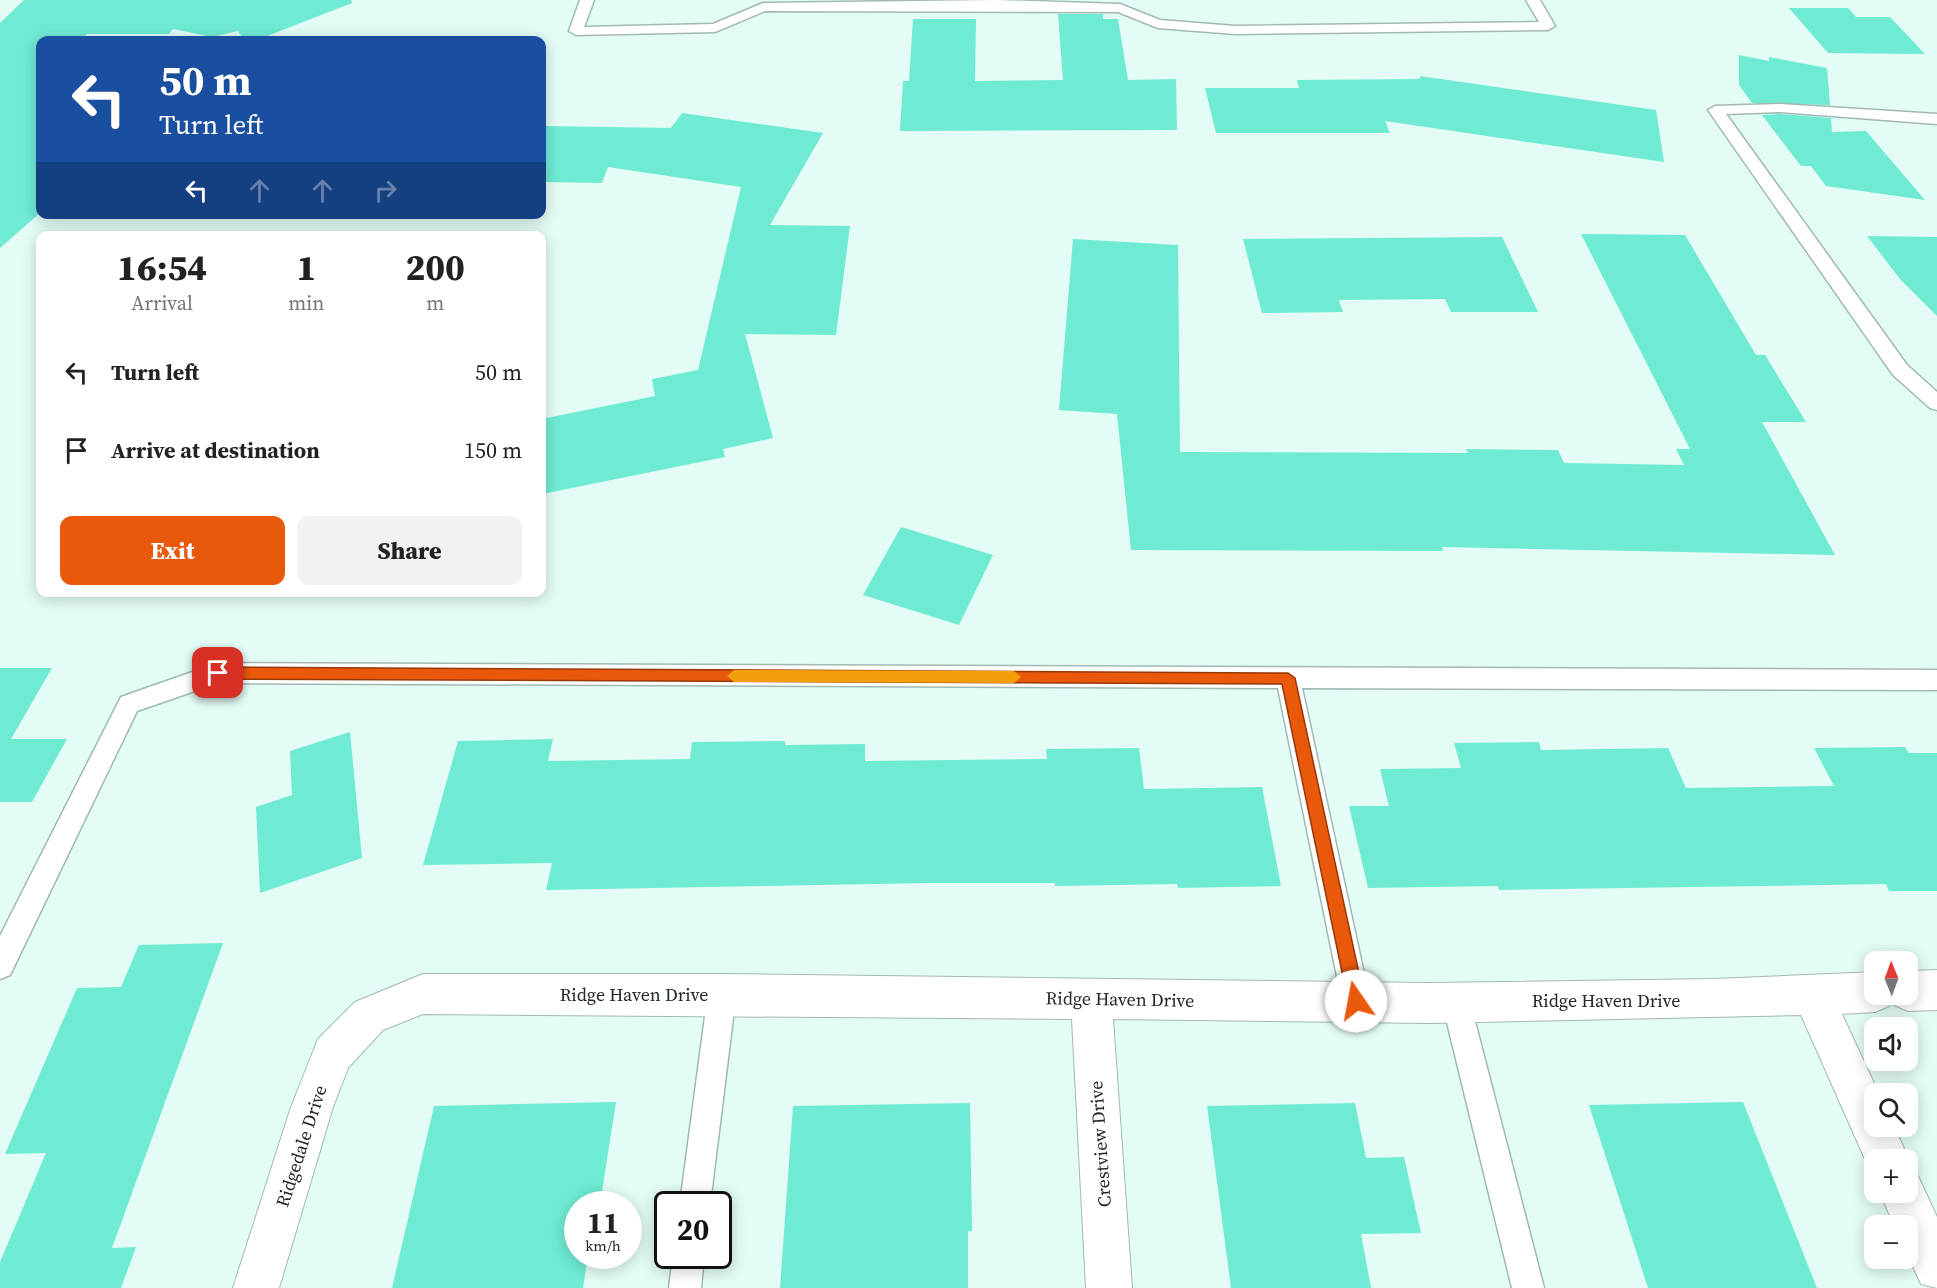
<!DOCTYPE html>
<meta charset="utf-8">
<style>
:root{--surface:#fff;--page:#f2f2f2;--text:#222;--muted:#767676;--accent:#ea580c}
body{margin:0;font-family:"Source Serif 4",serif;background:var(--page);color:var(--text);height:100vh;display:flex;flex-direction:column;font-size:22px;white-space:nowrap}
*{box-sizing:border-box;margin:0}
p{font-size:20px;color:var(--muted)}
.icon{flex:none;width:33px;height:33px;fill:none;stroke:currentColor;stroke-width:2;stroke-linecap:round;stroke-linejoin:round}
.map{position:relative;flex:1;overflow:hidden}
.details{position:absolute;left:36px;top:231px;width:510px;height:366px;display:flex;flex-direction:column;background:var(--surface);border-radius:12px;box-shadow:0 3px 15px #0003}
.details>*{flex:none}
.top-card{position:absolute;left:36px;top:36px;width:510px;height:183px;border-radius:12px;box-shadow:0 3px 15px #0003;background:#1a4fa0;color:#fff;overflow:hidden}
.needle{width:39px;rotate:359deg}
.tools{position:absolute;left:1864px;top:951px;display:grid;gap:12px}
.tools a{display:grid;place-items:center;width:54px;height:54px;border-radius:12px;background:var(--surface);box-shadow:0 3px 15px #0003;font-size:30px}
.speed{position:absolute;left:564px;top:1191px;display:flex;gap:12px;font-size:30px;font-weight:700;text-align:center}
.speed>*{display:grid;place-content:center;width:78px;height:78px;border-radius:50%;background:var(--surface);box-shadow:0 3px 15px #0003;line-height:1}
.speed small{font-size:15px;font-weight:400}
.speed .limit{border:3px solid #111;border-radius:9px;background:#fff;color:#111}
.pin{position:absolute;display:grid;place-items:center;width:51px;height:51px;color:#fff;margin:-26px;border-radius:12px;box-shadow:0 3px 9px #0006}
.me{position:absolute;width:66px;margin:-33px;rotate:348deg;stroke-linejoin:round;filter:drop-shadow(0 0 4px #0008)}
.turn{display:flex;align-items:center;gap:21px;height:126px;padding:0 24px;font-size:27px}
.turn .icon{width:78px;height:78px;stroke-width:2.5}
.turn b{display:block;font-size:42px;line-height:51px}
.lanes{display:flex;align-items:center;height:57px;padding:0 24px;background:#0003;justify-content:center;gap:30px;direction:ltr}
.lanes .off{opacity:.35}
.eta{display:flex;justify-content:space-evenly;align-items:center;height:102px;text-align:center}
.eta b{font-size:36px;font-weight:800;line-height:42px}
.cta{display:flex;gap:12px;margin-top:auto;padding:12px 24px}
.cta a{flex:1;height:69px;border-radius:12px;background:var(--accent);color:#fff;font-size:24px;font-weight:800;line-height:69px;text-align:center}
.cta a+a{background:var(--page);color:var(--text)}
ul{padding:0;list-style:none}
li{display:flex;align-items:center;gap:18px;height:78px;padding:0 24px}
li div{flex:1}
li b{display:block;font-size:22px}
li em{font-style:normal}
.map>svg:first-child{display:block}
.building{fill:#6febd4}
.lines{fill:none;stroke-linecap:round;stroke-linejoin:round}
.service-casing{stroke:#a1b9b3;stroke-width:3}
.minor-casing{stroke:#a1b9b3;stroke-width:2}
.service{fill:#fff;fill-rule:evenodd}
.minor{fill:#fff;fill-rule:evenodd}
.route{fill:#ea580c;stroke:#983908;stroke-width:1.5}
.slow{fill:#f59e0b}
.labels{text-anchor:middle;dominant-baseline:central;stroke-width:6;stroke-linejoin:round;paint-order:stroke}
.near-street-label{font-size:18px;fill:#202927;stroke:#fff}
</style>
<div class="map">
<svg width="1937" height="1288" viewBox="0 0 1937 1288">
<rect width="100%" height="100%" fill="#e3fcf6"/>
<!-- building -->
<g class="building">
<polygon points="24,0 351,0 352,3 257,40 244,40 238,31 212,37 173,29 169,34 87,34 81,40 40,40 40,213 0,248 0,23"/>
<polygon points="1789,8 1848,8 1856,17 1890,17 1925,54 1828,53"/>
<polygon points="1058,14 1103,14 1103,19 1118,19 1128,80 1176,79 1177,130 900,131 903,81 909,81 913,19 976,19 975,81 1063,80"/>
<polygon points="1739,55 1769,61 1769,57 1827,68 1830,105 1752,103 1739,85"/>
<polygon points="1420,76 1656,110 1664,162 1385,121 1390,133 1216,133 1205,88 1299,88 1297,80 1420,79"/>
<polygon points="682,113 823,133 770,225 850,226 836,335 745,334 773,438 723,449 725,457 542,494 542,419 655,396 652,379 698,370 741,187 608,167 602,183 542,182 542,126 671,128"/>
<polygon points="1780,114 1831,118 1832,132 1866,131 1925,200 1826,186 1811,166 1801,166 1762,115"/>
<polygon points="1581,234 1685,235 1756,355 1765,355 1806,422 1762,422 1835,555 1442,547 1443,551 1131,550 1117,414 1059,410 1073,239 1178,245 1180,452 1468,453 1466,449 1558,450 1564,463 1684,465 1676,449 1690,449"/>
<polygon points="1867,236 1937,237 1937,316 1900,279"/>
<polygon points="1502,237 1538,312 1451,312 1445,299 1339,300 1343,312 1262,313 1243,239"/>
<polygon points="901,527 993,555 959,625 863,595"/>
<polygon points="0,668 52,668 11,739 67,739 32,802 0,802"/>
<polygon points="350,732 362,858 260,893 256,807 292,795 290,751"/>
<polygon points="553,739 548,761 690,759 692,742 785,741 785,745 865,744 865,761 1047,759 1046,749 1139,748 1144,789 1262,787 1281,886 1178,888 1177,884 1055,886 1055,883 931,883 546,890 552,863 423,865 458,741"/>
<polygon points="1539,742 1541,750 1668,748 1686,788 1834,786 1814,748 1905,747 1909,753 1937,753 1937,891 1889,891 1886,884 1499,890 1498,886 1368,888 1349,806 1389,806 1380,769 1461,768 1454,743"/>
<polygon points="223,943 112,1248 136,1247 121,1288 0,1288 0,1262 46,1153 5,1154 77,988 121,987 139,945"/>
<polygon points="616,1102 600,1204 578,1204 578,1256 588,1256 583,1288 392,1288 434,1106"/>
<polygon points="1743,1102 1817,1288 1648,1288 1589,1105"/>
<polygon points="970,1103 972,1231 968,1231 968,1288 780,1288 793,1106"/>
<polygon points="1355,1103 1366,1158 1404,1157 1421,1233 1361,1234 1371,1288 1231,1288 1207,1106"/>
</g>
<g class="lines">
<defs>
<g id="service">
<polygon points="580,0 594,0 584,27 713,24 763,3 997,0 1120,4 1160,20 1235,26 1539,22 1526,0 1540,0 1555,26 1548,30 1235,34 1158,28 1118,12 765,11 715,32 576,35 569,31"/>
<polygon points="1780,104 1937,114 1937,124 1780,112 1726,114 1907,365 1937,392 1937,410 1930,408 1893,375 1708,110 1715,106"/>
<polygon points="218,663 1937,670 1937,690 1302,688 1370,1001 1366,1011 1356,1015 1346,1011 1342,1001 1278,688 218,683 137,711 10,975 0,979 0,936 121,697"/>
<polygon points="722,980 732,984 736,994 710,1204 680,1204 708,994 712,984"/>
<polygon points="1456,988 1466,992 1470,1002 1544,1288 1512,1288 1442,1002 1446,992"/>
<polygon points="673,1256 704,1256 701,1288 669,1288"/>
</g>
<g id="minor">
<polygon points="1937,970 1937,1010 1908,1011 1894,1005 1892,1000 1889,1006 1875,1012 1842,1014 1879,1094 1875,1094 1875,1126 1894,1126 1909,1160 1908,1162 1908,1160 1875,1160 1875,1177 1872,1175 1801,1015 1429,1023 1113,1019 1132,1288 1086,1288 1072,1019 423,1014 383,1030 348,1068 333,1107 279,1288 233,1288 291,1107 318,1039 355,1002 423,974 722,974 1429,983 1714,979 1875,972 1875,994 1908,994 1908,971"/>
<polygon points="1908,1172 1918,1176 1937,1217 1937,1288 1921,1284 1908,1256 1908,1226 1894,1226 1880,1192 1908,1192"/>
</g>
</defs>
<!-- service casing -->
<use href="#service" class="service-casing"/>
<!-- minor casing -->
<use href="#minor" class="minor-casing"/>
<!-- service -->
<use href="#service" class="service"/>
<!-- minor -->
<use href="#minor" class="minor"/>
</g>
<!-- route -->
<polygon class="route" points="218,667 1288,673 1295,678 1365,1001 1362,1007 1356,1009 1351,1007 1348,1001 1282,684 218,679 211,673"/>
<!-- slow -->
<polygon class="slow" points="734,670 1014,671 1021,677 1014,683 734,682 727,676"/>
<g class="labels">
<!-- near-street labels -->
<g class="near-street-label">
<text x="634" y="994">Ridge Haven Drive</text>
<text transform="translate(1120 999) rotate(1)">Ridge Haven Drive</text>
<text x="1606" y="1000">Ridge Haven Drive</text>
<text transform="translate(1100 1144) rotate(-94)">Crestview Drive</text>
<text transform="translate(301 1146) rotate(-72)">Ridgedale Drive</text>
</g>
</g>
</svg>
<div class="tools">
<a><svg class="needle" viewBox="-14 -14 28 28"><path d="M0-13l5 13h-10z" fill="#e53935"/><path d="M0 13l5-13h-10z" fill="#767676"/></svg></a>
<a><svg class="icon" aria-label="sound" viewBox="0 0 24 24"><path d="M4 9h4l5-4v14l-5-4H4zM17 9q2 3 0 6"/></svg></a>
<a><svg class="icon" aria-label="search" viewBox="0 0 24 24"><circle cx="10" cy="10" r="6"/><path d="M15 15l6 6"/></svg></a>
<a>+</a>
<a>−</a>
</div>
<div class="speed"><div>11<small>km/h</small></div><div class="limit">20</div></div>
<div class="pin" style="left:218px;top:673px;background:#d93025"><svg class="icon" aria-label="arrive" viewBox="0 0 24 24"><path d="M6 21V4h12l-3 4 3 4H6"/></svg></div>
<svg class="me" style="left:1356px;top:1001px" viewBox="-20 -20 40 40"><circle r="19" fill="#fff"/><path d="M0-13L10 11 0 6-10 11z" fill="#ea580c"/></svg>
<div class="top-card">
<div class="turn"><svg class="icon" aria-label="left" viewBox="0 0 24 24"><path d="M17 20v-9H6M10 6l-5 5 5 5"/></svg><div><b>50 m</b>Turn left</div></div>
<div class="lanes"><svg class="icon" aria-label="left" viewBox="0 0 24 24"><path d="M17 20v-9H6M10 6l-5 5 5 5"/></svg><svg class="icon off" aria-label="ahead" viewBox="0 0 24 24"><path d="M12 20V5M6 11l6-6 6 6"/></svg><svg class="icon off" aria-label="ahead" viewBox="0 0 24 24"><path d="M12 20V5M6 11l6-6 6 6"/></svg><svg class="icon off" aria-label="right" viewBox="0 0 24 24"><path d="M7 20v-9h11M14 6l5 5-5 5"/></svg></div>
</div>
<section class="details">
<div class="eta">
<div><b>16:54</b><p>Arrival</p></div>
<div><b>1</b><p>min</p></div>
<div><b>200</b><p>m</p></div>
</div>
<ul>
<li><svg class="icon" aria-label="left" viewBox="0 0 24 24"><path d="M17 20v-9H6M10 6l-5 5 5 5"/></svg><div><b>Turn left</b></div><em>50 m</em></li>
<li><svg class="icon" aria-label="arrive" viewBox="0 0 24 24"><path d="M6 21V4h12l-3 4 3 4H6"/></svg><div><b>Arrive at destination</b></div><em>150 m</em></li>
</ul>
<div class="cta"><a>Exit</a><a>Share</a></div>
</section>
</div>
